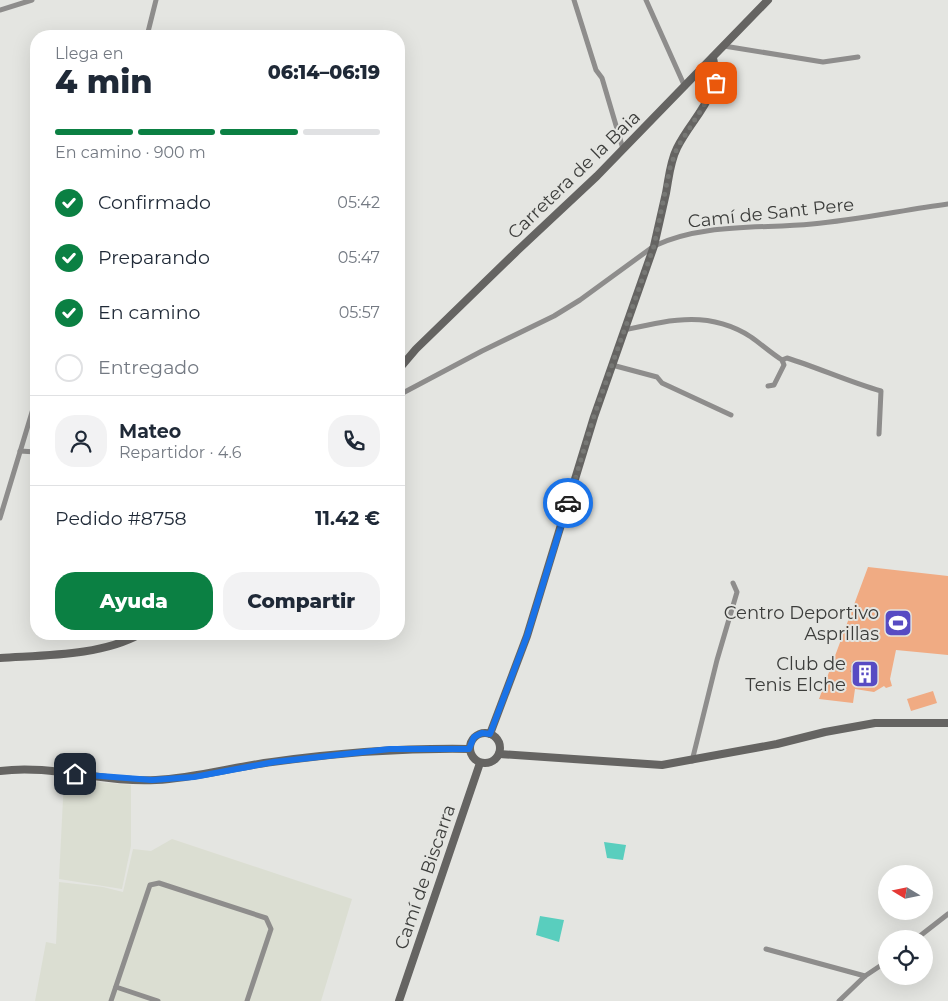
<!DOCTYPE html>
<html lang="es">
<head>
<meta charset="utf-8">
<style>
	body { margin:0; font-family:Montserrat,sans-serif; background:#f2f2f3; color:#1f2937; height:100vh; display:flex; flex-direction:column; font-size:19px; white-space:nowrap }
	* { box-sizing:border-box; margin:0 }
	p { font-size:16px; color:#747a83 }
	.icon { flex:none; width:28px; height:28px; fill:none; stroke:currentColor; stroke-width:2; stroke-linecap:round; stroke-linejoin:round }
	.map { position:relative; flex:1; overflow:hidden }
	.sheet { position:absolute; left:30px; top:30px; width:375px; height:610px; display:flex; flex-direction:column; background:#fff; border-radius:20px; box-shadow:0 5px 20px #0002 }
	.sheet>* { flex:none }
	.needle { width:32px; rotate:280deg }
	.tools { position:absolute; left:878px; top:865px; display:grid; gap:10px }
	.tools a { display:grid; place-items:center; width:55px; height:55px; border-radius:50%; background:#fff; box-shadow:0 5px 20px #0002; font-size:25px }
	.pin { position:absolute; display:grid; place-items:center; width:42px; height:42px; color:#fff; margin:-21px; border-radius:10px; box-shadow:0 2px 8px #0006 }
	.courier { position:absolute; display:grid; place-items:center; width:50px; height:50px; margin:-25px; border:4px solid #1a73e8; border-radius:50%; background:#fff; color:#222; box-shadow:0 1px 6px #0007 }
	.head em { font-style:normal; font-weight:800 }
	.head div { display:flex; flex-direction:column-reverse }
	.head { display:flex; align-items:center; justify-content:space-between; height:85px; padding:0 25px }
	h1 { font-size:32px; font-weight:800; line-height:38px }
	.bar { display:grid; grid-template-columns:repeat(4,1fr); gap:8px 5px; align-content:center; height:60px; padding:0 25px }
	.bar i { height:6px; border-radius:4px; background:#e0e1e3 }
	.bar .current { background:#0b8043 }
	.bar p { grid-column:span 4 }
	.line { display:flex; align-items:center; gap:12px; padding:0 25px; border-top:1px solid #e0e1e3 }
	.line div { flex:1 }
	.round { display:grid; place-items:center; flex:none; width:52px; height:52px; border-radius:20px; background:#f2f2f3 }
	ol { padding:0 25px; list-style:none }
	li { display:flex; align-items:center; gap:15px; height:55px }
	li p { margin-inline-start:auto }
	li .icon { padding:5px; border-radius:50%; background:#0b8043; color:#fff; stroke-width:4 }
	li:last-child { color:#747a83 }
	li i { width:28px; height:28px; border:2px solid #e0e1e3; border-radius:50% }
	.button { display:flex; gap:10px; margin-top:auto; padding:10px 25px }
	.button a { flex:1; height:58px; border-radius:20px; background:#0b8043; color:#fff; font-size:20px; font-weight:800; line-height:58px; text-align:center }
	.button a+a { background:#f2f2f3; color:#1f2937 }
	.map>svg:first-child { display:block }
</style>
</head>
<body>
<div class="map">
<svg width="948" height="1001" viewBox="0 0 948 1001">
	<rect width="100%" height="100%" fill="#e4e5e1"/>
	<g fill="#dbded2">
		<path d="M64,779L131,785V846L122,889L59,879Z"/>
		<path d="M172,839L352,899L321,1001H35L46,942L56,944L59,882L103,887L123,892L133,849L151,851Z"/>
	</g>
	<g fill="#f0ab83">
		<path d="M868,567L948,576V655L896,650L890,679L892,686L886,688L884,686L874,692L855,689L853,703L819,699Z"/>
		<path d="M933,691L937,703L911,711L907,699Z"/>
	</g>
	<g fill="#59cebe">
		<path d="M604,842L626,845L623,860L607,858Z"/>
		<path d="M540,916L564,920L559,942L536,935Z"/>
	</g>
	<path fill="#9ce4ab" stroke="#878b88" d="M853,662L859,663V666L875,667L873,682H871L869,686L852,683L854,672H851Z"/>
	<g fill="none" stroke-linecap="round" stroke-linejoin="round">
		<g stroke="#8e8d8c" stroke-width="5">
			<path d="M574,0L596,70L602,78L623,149"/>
			<path d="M646,0L685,87"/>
			<path d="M0,10L32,0"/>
			<path d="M147,36L156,0"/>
			<path d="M724,46L823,62L858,57"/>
			<path d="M624,330C670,320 709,310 751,337C761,344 771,353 782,360L784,365L774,385L768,386"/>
			<path d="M782,360L787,358C819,368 849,382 881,391L879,434"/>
			<path d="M612,365L657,377L662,383L731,415"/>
			<path d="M399,395L482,351L554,316L580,300L654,246C703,223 760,229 812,224C858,220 903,210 948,204"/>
			<path d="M20,451L36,452"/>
			<path d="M0,518L36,399"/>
			<path d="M692,761L717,660L737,592L733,583"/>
			<path d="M916,939L948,914"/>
			<path d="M766,949L865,976"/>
			<path d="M116,987L158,1001"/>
			<path d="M111,1001L150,885L159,883L266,918L271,929L247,1001"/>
			<path d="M839,1001L865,976L886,962"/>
		</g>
		<g stroke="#656462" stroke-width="8">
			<path d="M399,369L416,349L517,251L597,176L768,0"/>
			<path d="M0,658C44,655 101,656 140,634"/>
			<circle cx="485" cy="748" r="15"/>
			<path d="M490,734L527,636L594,417L654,246C658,228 662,211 666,193C669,177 670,162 677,148C692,117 723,95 713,58"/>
			<path d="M499,754L662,765L777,744L825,732L875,723H948"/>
			<path d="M0,771C51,764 104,783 156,780C195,778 233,767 272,762C337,753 403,748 469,749"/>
			<path d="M399,1001L480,763"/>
		</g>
	</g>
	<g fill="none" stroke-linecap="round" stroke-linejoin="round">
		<path stroke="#777875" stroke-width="5" stroke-dasharray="0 9" d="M568,503L594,416L654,246L670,168L677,148L708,99L716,83"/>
		<path stroke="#1a73e8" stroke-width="6" d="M75,774L152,780L194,777L274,762L390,749H469L474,737L482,733L490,734L527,636L568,503"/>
	</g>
	<defs>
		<symbol id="stadium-square" viewBox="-11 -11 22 22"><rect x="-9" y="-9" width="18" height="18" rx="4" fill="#574bc3" stroke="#e4e5e1"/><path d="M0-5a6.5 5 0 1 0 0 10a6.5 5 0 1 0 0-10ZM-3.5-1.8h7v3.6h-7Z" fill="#fff"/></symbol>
		<symbol id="building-square" viewBox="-11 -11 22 22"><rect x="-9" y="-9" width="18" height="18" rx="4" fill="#574bc3" stroke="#e4e5e1"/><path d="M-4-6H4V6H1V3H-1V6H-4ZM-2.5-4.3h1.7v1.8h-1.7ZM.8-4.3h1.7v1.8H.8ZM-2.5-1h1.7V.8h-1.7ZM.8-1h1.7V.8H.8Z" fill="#fff"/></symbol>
	</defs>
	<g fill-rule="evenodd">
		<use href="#stadium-square" x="882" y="607" width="32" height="32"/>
		<use href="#building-square" x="849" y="658" width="32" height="32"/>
	</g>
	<g text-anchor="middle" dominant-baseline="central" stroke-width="4" stroke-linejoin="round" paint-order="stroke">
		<g font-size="18" fill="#3c3d3b" stroke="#e4e5e1">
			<text transform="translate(574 175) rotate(-44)">Carretera de la Baia</text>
			<text transform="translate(771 213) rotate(-6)">Camí de Sant Pere</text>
			<text transform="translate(425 877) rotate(-71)">Camí de Biscarra</text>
		</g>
		<g font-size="18" fill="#3c3d3b" stroke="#e4e5e1" text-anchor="end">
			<text x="879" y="613">Centro Deportivo<tspan x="879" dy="21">Asprillas</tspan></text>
			<text x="846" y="664">Club de<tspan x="846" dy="21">Tenis Elche</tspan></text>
		</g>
	</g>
</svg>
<div class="tools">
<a><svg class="needle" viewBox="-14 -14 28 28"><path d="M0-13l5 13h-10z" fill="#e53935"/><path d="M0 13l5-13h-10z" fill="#747a83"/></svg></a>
<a><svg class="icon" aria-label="locate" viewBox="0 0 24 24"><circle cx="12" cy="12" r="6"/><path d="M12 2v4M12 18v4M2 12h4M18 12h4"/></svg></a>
</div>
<div class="pin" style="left:716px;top:83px;background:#ea580c"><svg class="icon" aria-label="bag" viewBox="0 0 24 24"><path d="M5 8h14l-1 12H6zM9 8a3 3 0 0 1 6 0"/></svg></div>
<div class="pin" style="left:75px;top:774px;background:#1f2937"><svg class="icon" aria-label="home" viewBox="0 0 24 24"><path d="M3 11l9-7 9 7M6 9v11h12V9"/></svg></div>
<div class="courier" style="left:568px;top:503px"><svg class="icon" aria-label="car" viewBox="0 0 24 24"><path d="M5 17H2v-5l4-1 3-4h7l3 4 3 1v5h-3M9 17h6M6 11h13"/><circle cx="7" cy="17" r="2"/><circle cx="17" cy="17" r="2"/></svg></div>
<section class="sheet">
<div class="head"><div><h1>4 min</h1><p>Llega en</p></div><em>06:14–06:19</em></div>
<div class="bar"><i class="current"></i><i class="current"></i><i class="current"></i><i></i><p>En camino · 900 m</p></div>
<ol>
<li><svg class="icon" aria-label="check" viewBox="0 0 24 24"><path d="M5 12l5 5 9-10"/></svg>Confirmado<p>05:42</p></li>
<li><svg class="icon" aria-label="check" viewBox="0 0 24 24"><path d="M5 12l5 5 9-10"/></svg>Preparando<p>05:47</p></li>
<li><svg class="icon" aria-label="check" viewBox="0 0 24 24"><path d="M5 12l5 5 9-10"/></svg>En camino<p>05:57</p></li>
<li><i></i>Entregado</li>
</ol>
<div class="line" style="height:90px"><a class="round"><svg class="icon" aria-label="person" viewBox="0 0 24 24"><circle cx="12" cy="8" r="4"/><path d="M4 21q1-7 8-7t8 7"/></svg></a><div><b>Mateo</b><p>Repartidor · 4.6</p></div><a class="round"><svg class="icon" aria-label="phone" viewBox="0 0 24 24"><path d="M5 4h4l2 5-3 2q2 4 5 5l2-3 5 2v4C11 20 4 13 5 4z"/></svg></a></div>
<div class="line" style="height:65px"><div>Pedido #8758</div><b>11.42 €</b></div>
<div class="button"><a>Ayuda</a><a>Compartir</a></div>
</section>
</div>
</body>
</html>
